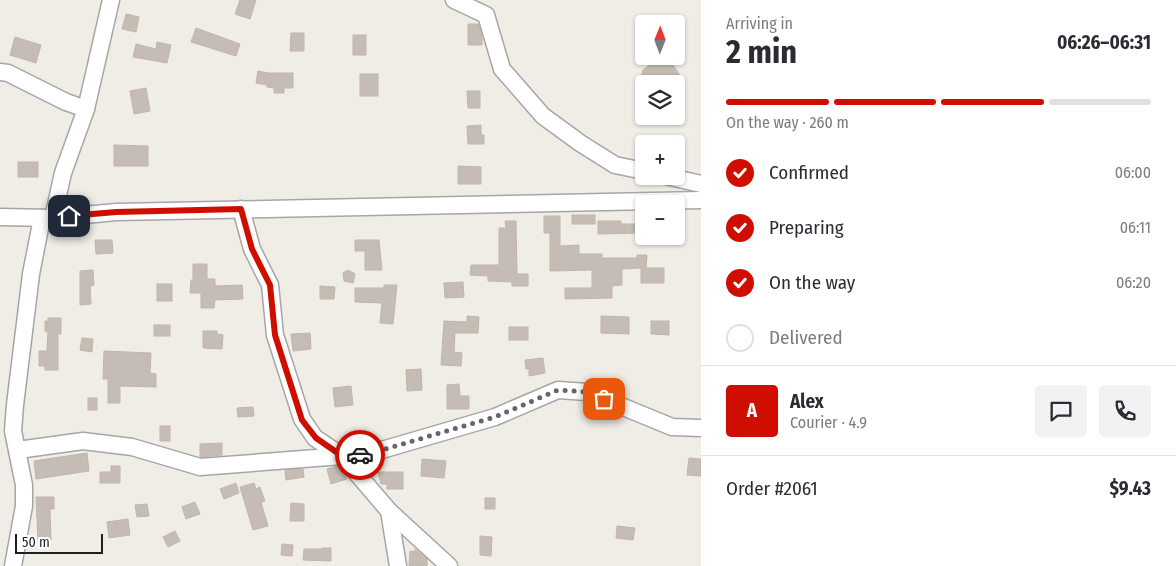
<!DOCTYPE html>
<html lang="en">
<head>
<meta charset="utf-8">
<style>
	body { margin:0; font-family:"Fira Sans Condensed",sans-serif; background:#f2f2f3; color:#2b2b33; height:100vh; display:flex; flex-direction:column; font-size:19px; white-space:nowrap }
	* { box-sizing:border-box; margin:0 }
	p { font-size:16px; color:#7c7c81 }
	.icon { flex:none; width:28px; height:28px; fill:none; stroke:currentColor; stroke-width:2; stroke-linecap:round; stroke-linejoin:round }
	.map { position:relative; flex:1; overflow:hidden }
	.sheet { display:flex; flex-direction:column; background:#fff; width:475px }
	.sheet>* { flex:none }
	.needle { width:32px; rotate:1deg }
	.controls { position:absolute; left:635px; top:15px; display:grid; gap:10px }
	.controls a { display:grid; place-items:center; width:50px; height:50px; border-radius:5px; background:#fff; box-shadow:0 1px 4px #0004; font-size:25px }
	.scale { position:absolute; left:15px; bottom:12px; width:88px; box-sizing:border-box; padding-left:5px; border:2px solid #1f1f1f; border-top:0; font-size:14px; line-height:18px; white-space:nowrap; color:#1f1f1f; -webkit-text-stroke:4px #fff; paint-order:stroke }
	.pin { position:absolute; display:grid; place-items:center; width:42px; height:42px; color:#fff; margin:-21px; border-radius:10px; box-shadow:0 2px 8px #0006 }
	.courier { position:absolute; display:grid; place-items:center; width:50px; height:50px; margin:-25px; border:4px solid #cf0e00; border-radius:50%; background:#fff; color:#222; box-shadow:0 1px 6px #0007 }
	.head em { font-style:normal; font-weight:700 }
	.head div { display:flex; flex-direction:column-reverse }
	.head { display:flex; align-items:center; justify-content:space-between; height:85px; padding:0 25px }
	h1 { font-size:32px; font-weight:700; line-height:38px }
	.bar { display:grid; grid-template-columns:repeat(4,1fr); gap:8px 5px; align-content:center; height:60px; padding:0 25px }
	.bar i { height:6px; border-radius:4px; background:#e1e1e2 }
	.bar .selected { background:#cf0e00 }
	.bar p { grid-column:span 4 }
	.line { display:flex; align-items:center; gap:12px; padding:0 25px; border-top:1px solid #e1e1e2 }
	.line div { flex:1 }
	.round { display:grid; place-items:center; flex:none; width:52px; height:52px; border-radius:5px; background:#f2f2f3 }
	ol { padding:0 25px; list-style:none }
	li { display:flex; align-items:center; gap:15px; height:55px }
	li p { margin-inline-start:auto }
	li .icon { padding:5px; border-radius:50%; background:#cf0e00; color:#fff; stroke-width:4 }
	li:last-child { color:#7c7c81 }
	li i { width:28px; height:28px; border:2px solid #e1e1e2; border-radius:50% }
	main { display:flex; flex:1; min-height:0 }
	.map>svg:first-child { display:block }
</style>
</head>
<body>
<main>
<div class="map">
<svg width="701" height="566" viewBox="0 0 701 566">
	<rect width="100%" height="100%" fill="#f0ede6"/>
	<g fill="#c5bdb5" stroke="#c2b5a7">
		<path d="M240,0H256L250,19L235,14Z"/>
		<path d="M126,14L139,17L136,32L122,29Z"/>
		<path d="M468,24H478L482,35V45H468Z"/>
		<path d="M196,28L240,44L236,56L191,42Z"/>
		<path d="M291,33H304V51H290Z"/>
		<rect x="353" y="35" width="13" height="20"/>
		<path d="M15,37L41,45L36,63L10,55Z"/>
		<path d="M157,42L171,45L167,63L133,57L136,44L156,49Z"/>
		<path d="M660,61L673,65L681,77V84H639L643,70L653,62Z"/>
		<path d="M258,71L269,73H293V88H284V93H274V88L267,87V85L256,83Z"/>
		<rect x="360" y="74" width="18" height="22"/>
		<path d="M146,88L150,111L134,114L130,91Z"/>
		<path d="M467,91H480V108H468Z"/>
		<path d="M481,125V135H484V144H468L467,126Z"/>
		<path d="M114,145L148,146V166H114Z"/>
		<rect x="18" y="162" width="20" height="15"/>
		<path d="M458,166L481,167V184H458Z"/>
		<rect x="572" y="215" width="23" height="9"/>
		<path d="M544,216H560V246L579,245V254H602V258H637V255H647L646,268H664V283H641V268L622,269V285L612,286V298L565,299V288H592V270L550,271V233H544Z"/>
		<path d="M505,221H516L517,274H528V286H512V282L488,281V276L470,275L471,265H499V228H506Z"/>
		<path d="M598,221H621V224H644V233L598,234Z"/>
		<path d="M95,240H112L113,253L96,254Z"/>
		<path d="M355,240H379L382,270H365V251H355Z"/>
		<path d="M193,264H207V279H215V286L242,285L243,299L215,300L214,308H201V293H190L191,280H193Z"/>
		<path d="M93,270L94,285L90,286L91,304L80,305V271Z"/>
		<path d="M348,270L355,274L353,283L344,281L343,273Z"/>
		<path d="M463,282L464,297L445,298L444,283Z"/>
		<rect x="157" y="284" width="15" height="17"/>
		<path d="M384,285H397L393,324L380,323L382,303L355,302V288H384Z"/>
		<path d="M320,286L335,287L334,299H320Z"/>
		<path d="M467,316L479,317L478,333H455L454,352L462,353L461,366L441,365L444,321L467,322Z"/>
		<path d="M601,316L629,317V334L601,333Z"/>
		<path d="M48,318H61V334H58V370H45V366H39V351H47L48,332L45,331V321H48Z"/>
		<path d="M651,321H669V335L651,334Z"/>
		<rect x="154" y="325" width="16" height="11"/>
		<rect x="509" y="327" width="19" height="13"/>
		<path d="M203,331H217V334L223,335L222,349L203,348Z"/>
		<path d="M310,333L311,349L293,351L291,334Z"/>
		<path d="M82,338L93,339L92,352L80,350Z"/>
		<path d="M104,351L151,353L150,373L156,374V387L120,386V403H108V379H103Z"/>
		<path d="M543,358L545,373L529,376V369H526L525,360Z"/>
		<path d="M421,369L422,390L407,391L406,370Z"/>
		<path d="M459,384L460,396H469V409H447V385Z"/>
		<path d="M351,386L353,405L335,407L333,388Z"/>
		<rect x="88" y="398" width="9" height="12"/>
		<path d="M253,407L254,416L238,417L237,408Z"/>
		<rect x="160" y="426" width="10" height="15"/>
		<path d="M222,443V455L200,457V444Z"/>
		<path d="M87,453L89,471L36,479L34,461Z"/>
		<path d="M689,458L701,459V476L687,475Z"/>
		<path d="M422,459L446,461L444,478L421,476Z"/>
		<path d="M111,466H120V483H100V472H111Z"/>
		<path d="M338,466L347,479L331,484L327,469Z"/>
		<path d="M303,469L304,477L286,480L285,470Z"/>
		<path d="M378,472H403V489H387V484H381Z"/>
		<path d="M236,483L239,493L224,499L220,489Z"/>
		<path d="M254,483L256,489L260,487L265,501L261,502L268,526L253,530L240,487Z"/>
		<path d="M36,497H54V509H50L51,540H38Z"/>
		<rect x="485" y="498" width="10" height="11"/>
		<path d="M195,502L200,514L186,519L182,507Z"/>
		<path d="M291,503L304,504V521H290Z"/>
		<path d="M147,504L149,516L137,517L135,505Z"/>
		<path d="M128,519L130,535L109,538L107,522Z"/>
		<path d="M617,526L635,528L633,540L616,538Z"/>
		<path d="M175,531L180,541L168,547L163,537Z"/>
		<path d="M480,536L492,537L491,556L480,555Z"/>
		<path d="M282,544L293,545L292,556L281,555Z"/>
		<path d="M322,548H331V561L303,560L304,549H322Z"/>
		<path d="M415,549L427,559V566H409L410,551L415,552Z"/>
	</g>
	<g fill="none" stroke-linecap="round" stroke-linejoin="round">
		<defs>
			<g id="minor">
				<path d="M454,0L486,15L502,69L543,116L580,143L615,165L644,171"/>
				<path d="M0,72L8,73L66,102L86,109"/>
				<path d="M666,176L701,184"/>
				<path d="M241,209L252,249L270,285L275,335L302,419L315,438L342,456L389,511L449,566"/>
				<path d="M0,217L53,218L116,212L701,200"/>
				<path d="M53,218L63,173L86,109L111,0"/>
				<path d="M18,450L83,441L132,447L200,467L368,454L495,417L558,390L587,392L672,427L701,428"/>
				<path d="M389,511L398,566"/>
				<path d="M13,566L24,506V485L13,431L15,405L31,274L42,218"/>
			</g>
		</defs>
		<use href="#minor" stroke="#a6a6a6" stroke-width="19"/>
		<use href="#minor" stroke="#fff" stroke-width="16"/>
	</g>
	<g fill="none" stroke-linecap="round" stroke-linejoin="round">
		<path stroke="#686765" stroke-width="5" stroke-dasharray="0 9" d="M360,455L368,454L495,417L558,390L587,392L604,399"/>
		<path stroke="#cf0e00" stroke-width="6" d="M69,216L116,212L241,209L252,249L270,285L275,335L302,420L316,438L342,456L360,455"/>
	</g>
</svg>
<div class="controls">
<a><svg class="needle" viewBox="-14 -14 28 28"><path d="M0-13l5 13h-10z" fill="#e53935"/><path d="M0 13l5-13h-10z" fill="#7c7c81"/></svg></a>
<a><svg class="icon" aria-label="layers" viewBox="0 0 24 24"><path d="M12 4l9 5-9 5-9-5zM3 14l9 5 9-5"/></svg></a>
<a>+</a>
<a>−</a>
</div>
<div class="scale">50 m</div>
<div class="pin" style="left:604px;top:399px;background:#ea580c"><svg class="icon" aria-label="bag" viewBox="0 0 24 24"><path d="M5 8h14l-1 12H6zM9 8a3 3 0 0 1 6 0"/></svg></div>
<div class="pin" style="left:69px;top:216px;background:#1f2937"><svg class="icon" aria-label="home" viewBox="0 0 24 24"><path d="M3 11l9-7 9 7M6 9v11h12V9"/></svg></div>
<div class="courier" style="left:360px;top:455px"><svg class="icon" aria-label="car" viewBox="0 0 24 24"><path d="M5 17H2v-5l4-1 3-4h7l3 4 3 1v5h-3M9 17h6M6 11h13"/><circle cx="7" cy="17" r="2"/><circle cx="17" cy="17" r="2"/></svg></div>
</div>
<section class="sheet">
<div class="head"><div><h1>2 min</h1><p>Arriving in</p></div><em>06:26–06:31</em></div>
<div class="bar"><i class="selected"></i><i class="selected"></i><i class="selected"></i><i></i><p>On the way · 260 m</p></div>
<ol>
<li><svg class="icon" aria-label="check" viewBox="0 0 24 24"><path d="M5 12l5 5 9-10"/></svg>Confirmed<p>06:00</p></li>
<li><svg class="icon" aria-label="check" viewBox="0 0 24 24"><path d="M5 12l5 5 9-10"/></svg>Preparing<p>06:11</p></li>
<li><svg class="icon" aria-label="check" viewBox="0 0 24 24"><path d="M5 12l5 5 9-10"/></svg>On the way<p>06:20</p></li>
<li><i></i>Delivered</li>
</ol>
<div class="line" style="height:90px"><b class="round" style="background:#cf0e00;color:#fff">A</b><div><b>Alex</b><p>Courier · 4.9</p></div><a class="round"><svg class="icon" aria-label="chat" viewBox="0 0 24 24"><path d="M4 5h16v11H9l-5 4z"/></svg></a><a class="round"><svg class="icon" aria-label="phone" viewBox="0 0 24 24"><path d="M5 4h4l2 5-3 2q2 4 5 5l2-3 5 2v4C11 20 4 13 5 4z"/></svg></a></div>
<div class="line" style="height:65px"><div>Order #2061</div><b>$9.43</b></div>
</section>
</main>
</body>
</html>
